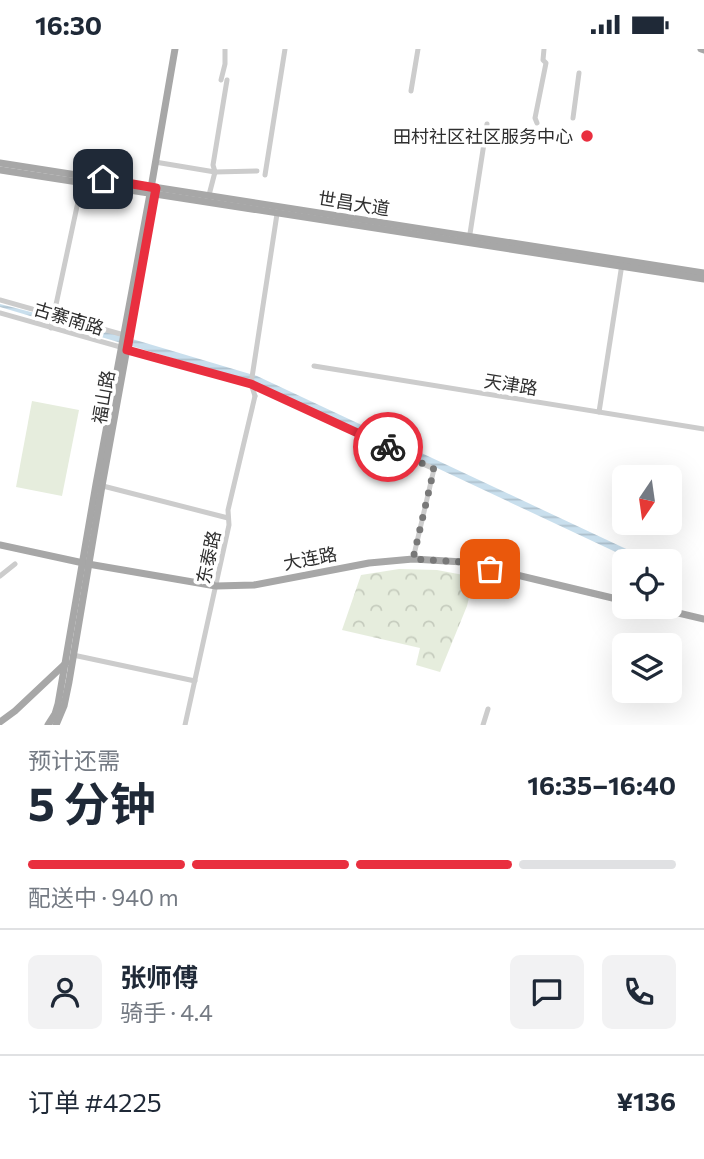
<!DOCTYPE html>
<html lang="zh">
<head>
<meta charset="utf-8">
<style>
	body { margin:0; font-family:Commissioner,"Noto Sans SC",sans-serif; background:#f2f2f3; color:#1f2937; height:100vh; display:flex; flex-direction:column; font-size:26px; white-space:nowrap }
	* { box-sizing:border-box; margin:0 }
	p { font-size:23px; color:#747a83 }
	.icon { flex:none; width:38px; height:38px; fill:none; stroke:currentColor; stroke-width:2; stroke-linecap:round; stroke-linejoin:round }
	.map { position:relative; height:676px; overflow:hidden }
	.panel { display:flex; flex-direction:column; background:#fff; flex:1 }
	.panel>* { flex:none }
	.needle { width:46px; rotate:193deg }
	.controls { position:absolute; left:612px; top:416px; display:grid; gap:14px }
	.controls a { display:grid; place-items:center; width:70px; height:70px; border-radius:10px; background:#fff; box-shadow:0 7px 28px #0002; font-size:35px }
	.pin { position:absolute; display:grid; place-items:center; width:60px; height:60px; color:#fff; margin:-30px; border-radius:14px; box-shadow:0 4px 10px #0006 }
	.courier { position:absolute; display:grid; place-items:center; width:70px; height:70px; margin:-35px; border:5px solid #e92f3f; border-radius:50%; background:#fff; color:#222; box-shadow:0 2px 9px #0007 }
	.overview em { font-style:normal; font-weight:700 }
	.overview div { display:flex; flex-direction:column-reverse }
	.overview { display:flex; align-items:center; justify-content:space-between; height:119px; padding:0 28px }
	h1 { font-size:46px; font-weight:700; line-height:52px }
	.bar { display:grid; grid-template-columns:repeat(4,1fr); gap:10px 7px; align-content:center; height:84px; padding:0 28px }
	.bar i { height:9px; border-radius:5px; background:#e0e1e3 }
	.bar .active { background:#e92f3f }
	.bar p { grid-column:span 4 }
	.line { display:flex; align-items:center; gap:18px; padding:0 28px; border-top:2px solid #e0e1e3 }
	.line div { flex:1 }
	.round { display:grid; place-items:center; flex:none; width:74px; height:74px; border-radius:10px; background:#f2f2f3 }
	.status { display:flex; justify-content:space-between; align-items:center; height:49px; padding:0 35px; background:#fff; direction:ltr }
	.status svg { height:19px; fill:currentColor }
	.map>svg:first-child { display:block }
</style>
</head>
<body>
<div class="status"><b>16:30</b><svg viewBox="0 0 49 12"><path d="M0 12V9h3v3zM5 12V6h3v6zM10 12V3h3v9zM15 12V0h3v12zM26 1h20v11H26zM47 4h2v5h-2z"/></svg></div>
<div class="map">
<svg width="704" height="676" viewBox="0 0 704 676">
	<defs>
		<pattern id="park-crowns" width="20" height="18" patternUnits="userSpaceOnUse" patternTransform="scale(1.75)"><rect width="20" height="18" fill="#e6eddd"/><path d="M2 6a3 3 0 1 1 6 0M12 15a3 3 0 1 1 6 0" fill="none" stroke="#c6ccbe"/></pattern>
		<pattern id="water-rules" width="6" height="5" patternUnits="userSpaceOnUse" patternTransform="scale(1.75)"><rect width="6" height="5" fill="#c9dfed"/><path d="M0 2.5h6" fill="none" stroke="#adc0cc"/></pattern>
	</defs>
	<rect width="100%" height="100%" fill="#fff"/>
	<path fill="url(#park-crowns)" d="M399,520L437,521L474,528L467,557L440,623L416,616L420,599L342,581L361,526Z"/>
	<path fill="#e6eddd" d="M32,352L79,361L62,447L16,438Z"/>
	<path fill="url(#water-rules)" d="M0,255L112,284L257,327L654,513H637L256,334L0,258Z"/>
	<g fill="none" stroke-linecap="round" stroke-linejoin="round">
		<g stroke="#ccc" stroke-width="5">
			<path d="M221,31L225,15V0"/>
			<path d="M411,42L418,0"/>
			<path d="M573,69L579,24"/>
			<path d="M537,74L535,69L546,14L543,11L544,0"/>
			<path d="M155,113L215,123L257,122"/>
			<path d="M265,126L285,0"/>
			<path d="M209,146L215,123L213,116L227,31"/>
			<path d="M469,191L487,75"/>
			<path d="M0,251L124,286"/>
			<path d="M0,264L251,335L434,420L413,510"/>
			<path d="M51,279L82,134"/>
			<path d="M314,317L704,380"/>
			<path d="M255,347L251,335L277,165"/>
			<path d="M599,363L622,215"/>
			<path d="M99,436L228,469"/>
			<path d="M0,527L15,515"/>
			<path d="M73,606L195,632"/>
			<path d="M185,676L229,476L228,461L255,347"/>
			<path d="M483,676L488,660"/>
		</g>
		<g stroke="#a7a7a7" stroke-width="7">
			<path d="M701,0L704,1"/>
			<path d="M0,114L704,224"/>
			<path d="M0,121L704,230"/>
			<path d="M0,496L88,515L216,537L254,536L369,514L413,510L463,513L625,552"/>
			<path d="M653,558L704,570"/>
			<path d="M0,673L15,662L66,614"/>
			<path d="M48,676L55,665L58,655L96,435L150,145L175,0"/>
			<path d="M56,676L64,657L69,633L102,437L147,189"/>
		</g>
	</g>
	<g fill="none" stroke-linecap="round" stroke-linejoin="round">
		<path stroke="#787878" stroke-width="7" stroke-dasharray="0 12.6" d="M388,398L434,420L413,510L463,513L490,520"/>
		<path stroke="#e92f3f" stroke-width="9" d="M103,130L156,139L127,301L251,335L388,398"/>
	</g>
	<circle fill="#e92f3f" stroke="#fff" stroke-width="2.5" cx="587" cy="87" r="7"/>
	<g text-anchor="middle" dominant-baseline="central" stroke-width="7" stroke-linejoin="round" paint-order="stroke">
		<g font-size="18" fill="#2f2f2f" stroke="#fff" text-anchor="end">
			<text x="573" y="87">田村社区社区服务中心</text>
		</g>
		<g font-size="18" fill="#2f2f2f" stroke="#fff">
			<text transform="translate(354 154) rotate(9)">世昌大道</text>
			<text transform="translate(69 269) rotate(17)">古寨南路</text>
			<text transform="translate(511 335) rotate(9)">天津路</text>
			<text transform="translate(103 348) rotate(-80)">福山路</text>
			<text transform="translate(208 508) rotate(-78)">东泰路</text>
			<text transform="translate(310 509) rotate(-11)">大连路</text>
		</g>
	</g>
</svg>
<div class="controls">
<a><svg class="needle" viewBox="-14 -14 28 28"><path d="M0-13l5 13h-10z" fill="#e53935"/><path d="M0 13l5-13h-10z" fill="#747a83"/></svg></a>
<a><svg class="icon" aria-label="locate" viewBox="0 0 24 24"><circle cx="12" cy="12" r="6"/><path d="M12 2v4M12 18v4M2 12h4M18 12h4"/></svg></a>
<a><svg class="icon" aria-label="layers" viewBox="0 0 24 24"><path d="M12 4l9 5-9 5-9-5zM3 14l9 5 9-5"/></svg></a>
</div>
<div class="pin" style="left:490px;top:520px;background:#ea580c"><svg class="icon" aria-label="bag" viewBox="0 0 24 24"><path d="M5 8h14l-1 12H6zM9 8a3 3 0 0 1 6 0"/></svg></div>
<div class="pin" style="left:103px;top:130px;background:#1f2937"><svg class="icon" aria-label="home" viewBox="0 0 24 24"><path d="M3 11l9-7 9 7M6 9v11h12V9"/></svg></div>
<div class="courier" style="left:388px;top:398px"><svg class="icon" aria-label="bike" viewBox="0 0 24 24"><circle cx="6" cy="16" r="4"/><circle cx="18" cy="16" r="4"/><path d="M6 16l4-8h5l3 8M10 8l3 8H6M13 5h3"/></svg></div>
</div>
<section class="panel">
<div class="overview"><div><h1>5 分钟</h1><p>预计还需</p></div><em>16:35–16:40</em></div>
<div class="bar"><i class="active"></i><i class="active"></i><i class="active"></i><i></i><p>配送中 · 940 m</p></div>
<div class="line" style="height:126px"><a class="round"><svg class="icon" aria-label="person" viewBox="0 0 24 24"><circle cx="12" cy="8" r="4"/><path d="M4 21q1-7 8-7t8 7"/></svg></a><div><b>张师傅</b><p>骑手 · 4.4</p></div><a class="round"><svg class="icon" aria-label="chat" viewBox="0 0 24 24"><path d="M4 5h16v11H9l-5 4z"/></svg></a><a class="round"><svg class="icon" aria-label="phone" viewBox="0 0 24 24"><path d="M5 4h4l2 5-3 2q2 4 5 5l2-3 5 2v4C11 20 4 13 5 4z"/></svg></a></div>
<div class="line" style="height:91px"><div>订单 #4225</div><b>¥136</b></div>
</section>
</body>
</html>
